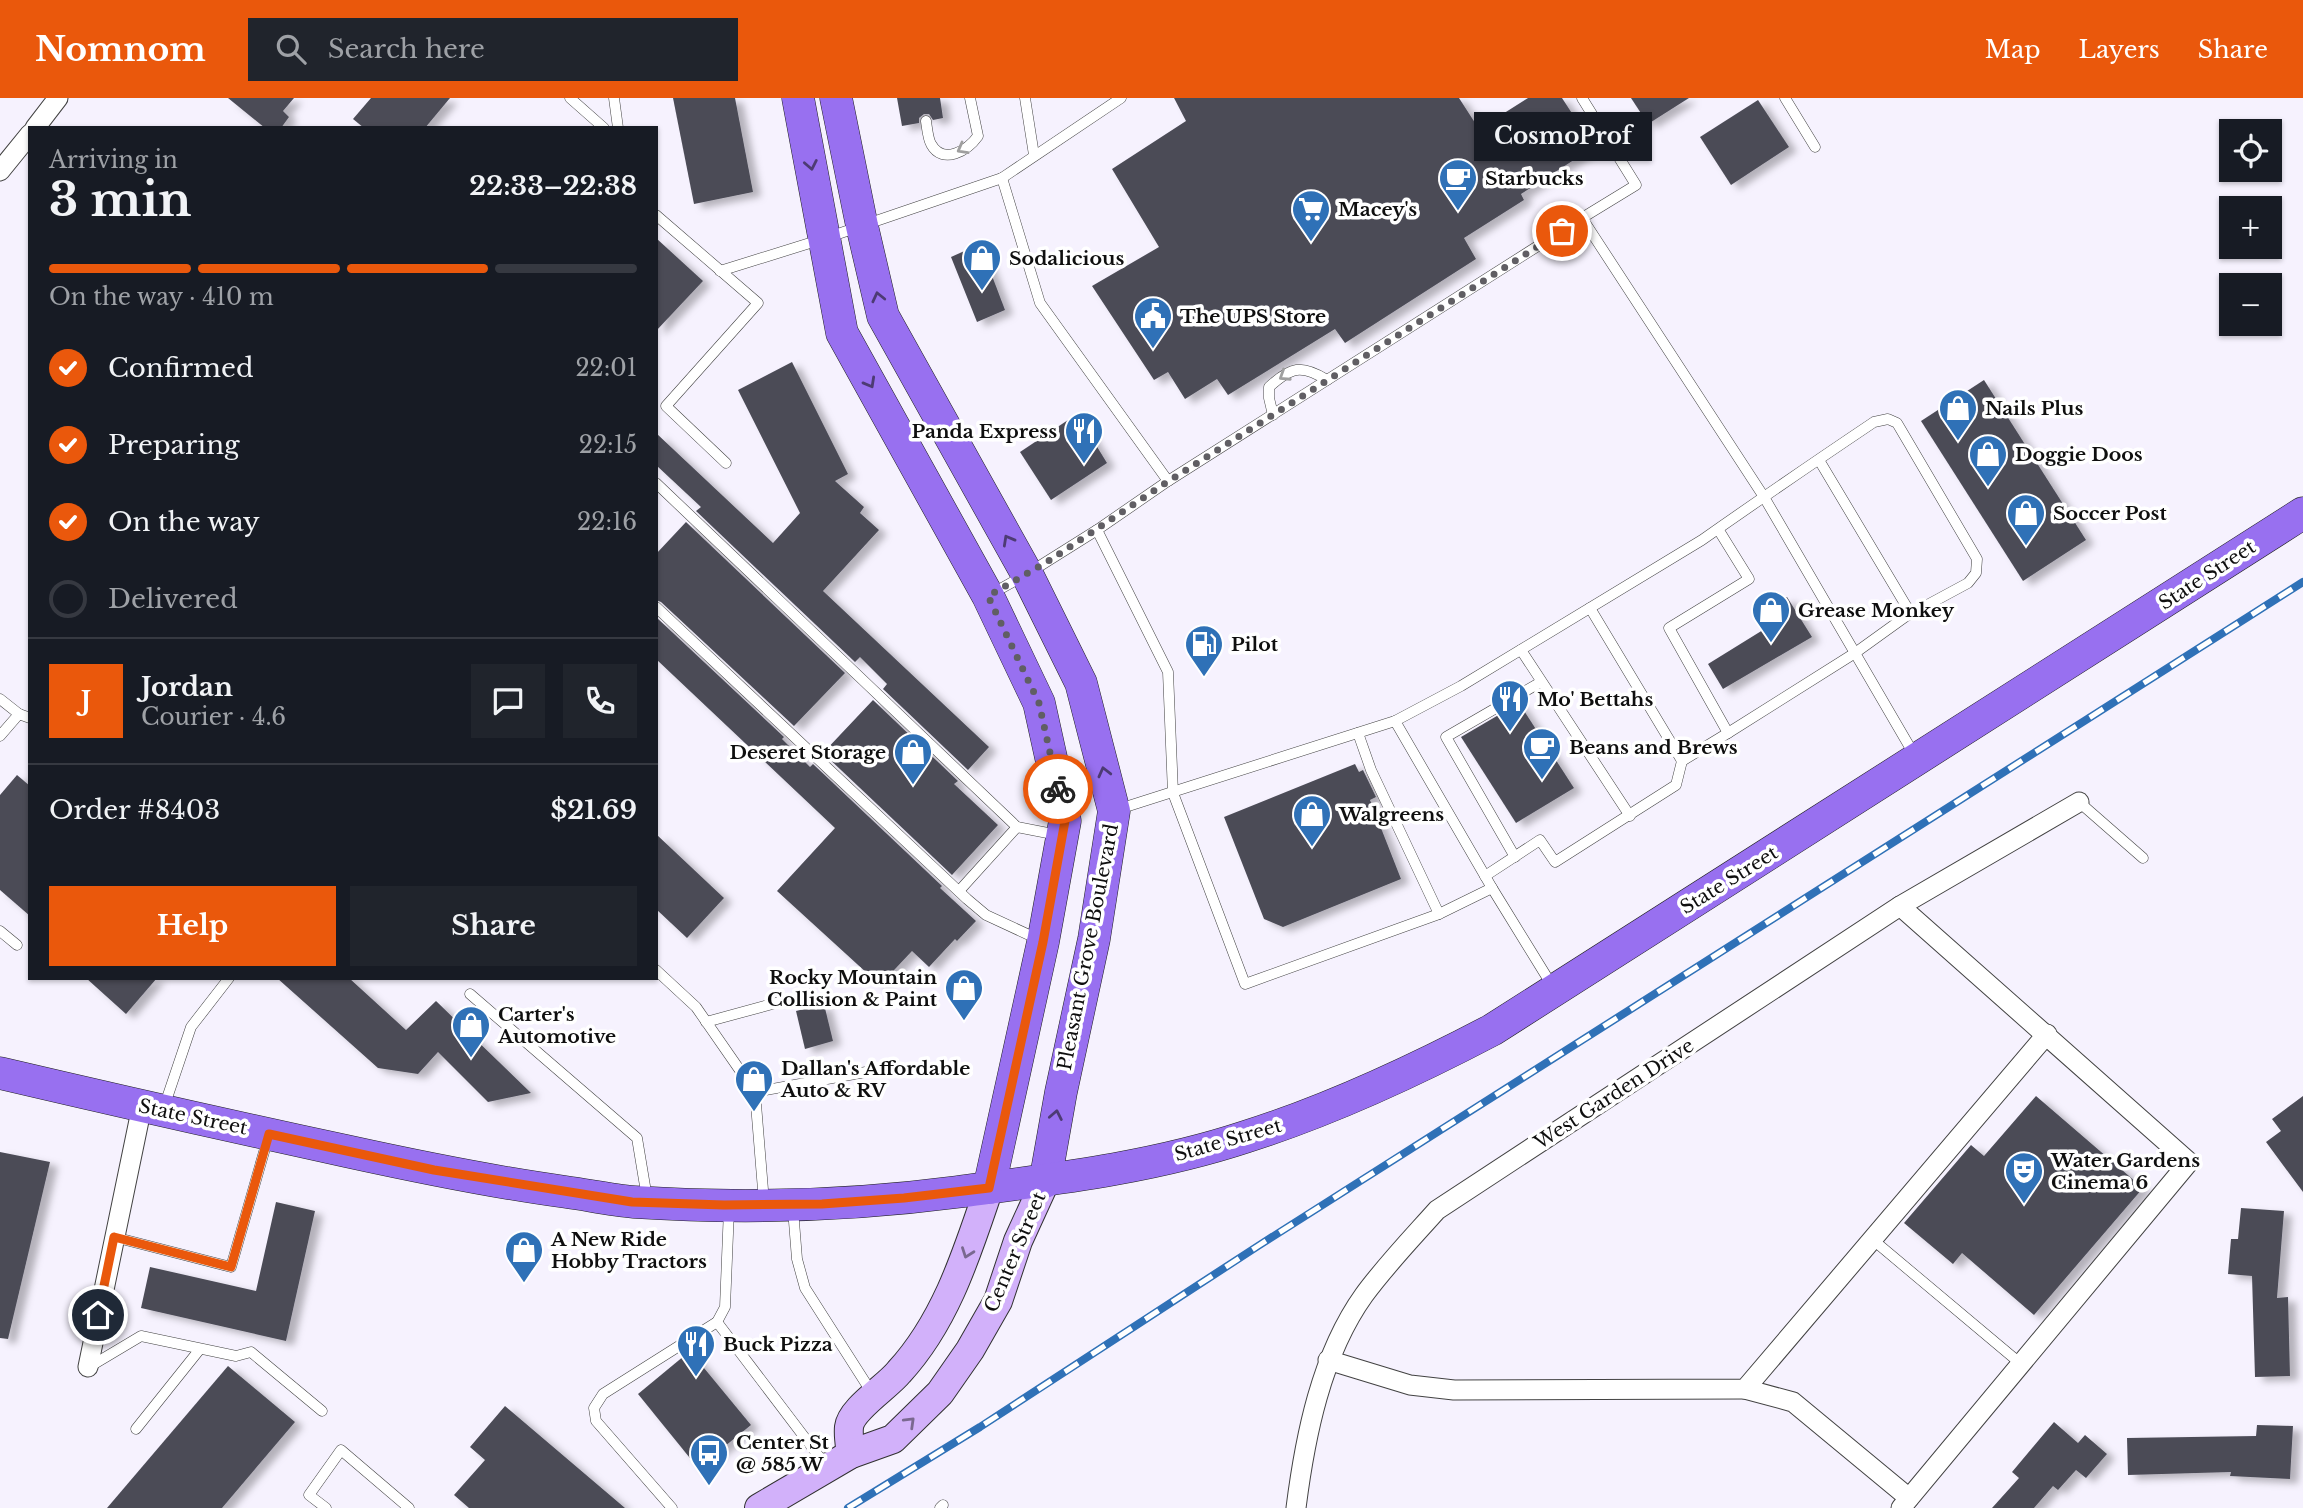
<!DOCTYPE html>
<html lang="en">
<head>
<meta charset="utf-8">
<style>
	body { margin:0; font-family:"Libre Baskerville",serif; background:#20242c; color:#f1f3f6; height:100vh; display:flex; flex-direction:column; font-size:26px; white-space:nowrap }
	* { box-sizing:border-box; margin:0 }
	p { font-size:23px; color:#9ea1a6 }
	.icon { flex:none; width:38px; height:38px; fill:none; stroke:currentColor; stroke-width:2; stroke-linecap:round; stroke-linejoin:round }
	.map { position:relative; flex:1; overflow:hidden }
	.panel { position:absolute; left:28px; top:28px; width:630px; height:854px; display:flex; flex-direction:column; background:#171b24; border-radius:0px; box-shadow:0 2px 5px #0004 }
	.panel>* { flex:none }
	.fabs { position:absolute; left:2219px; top:21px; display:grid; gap:14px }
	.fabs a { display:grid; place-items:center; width:63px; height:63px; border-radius:0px; background:#171b24; box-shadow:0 2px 5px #0004; font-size:35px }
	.pin { position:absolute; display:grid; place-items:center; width:60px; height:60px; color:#fff; margin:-30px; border:4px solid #fff; border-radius:50%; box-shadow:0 2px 7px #0007 }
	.courier { position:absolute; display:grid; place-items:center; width:70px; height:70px; margin:-35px; border:5px solid #ea580c; border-radius:50%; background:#fff; color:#222; box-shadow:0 2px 9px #0007 }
	.bubble { position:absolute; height:49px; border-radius:0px; background:#171b24; box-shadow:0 2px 5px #0004; font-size:23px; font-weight:700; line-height:49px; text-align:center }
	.headline em { font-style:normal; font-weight:700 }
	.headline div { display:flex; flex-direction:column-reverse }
	.headline { display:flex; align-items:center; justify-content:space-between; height:119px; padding:0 21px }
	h1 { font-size:46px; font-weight:700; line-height:52px }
	.bar { display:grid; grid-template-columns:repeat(4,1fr); gap:10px 7px; align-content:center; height:84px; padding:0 21px }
	.bar i { height:9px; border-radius:5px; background:#363941 }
	.bar .on { background:#ea580c }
	.bar p { grid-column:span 4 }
	.line { display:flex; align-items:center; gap:18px; padding:0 21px; border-top:2px solid #363941 }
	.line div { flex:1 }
	.round { display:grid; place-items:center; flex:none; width:74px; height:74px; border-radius:0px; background:#20242c }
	ol { padding:0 21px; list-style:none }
	li { display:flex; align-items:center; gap:21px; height:77px }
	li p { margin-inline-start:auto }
	li .icon { padding:7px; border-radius:50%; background:#ea580c; color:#fff; stroke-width:4 }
	li:last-child { color:#9ea1a6 }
	li i { width:38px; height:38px; border:4px solid #363941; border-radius:50% }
	.cta { display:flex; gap:14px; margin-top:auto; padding:14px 21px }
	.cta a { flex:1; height:80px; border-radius:0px; background:#ea580c; color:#fff; font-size:28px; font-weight:700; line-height:80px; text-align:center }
	.cta a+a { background:#20242c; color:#f1f3f6 }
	header { display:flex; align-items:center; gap:42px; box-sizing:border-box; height:98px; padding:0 35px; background:#ea580c; color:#fff }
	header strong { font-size:33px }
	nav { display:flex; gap:38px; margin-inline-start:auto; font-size:24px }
	.search { width:490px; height:63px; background:#20242c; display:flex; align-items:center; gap:18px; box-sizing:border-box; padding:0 24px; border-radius:0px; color:#9ea1a6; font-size:26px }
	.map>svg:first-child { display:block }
</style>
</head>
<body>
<header>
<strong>Nomnom</strong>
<div class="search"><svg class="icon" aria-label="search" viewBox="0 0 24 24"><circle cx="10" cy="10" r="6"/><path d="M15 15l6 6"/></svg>Search here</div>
<nav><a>Map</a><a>Layers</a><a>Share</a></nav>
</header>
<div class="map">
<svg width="2303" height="1410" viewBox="0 0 2303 1410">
	<defs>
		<filter id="shadow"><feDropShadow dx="8" dy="4.5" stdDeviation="3.5" flood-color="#0004"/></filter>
	</defs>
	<rect width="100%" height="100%" fill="#f6f2fe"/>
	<g fill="#4c4c57" filter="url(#shadow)">
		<path d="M228,0H294L283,13L289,19L281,30H265Z"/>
		<path d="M371,0H450L425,30H364L353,21Z"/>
		<path d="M673,0H735L753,94L694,106Z"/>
		<path d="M897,0H940L943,20L933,22L929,16H924L919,20V25L902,28Z"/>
		<path d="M1174,0H1459L1479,31L1528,0H1562L1594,49L1521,96L1524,102L1464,140L1476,161L1345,245L1335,231L1228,297L1217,281L1185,301L1168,274L1154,282L1092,188L1159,149L1112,71L1186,23Z"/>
		<path d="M1631,0H1689L1648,26Z"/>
		<path d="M1758,2L1789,49L1731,87L1700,39Z"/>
		<path d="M656,140L703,183L656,233Z"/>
		<path d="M980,146L1005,212L977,224L951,159Z"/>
		<path d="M792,264L848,376L835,383L864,409L860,415L879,432L823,493L989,649L968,672L883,591L887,586L860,559L855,564L696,413L701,409L656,367V335L773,445L800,415L738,292Z"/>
		<path d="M1984,282L2086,442L2023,483L1921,323Z"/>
		<path d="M1077,316L1107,365L1051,402L1020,354Z"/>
		<path d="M686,424L845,575L794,628L661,504L656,502V456Z"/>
		<path d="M1787,499L1812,539L1723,591L1708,566L1771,527L1763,514Z"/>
		<path d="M656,519L784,639L782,641L810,669L813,666L942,788L940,790L976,823L957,843L955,841L929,869L912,853L880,887L777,793L835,730L656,561Z"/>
		<path d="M873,602L958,683L954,686L998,727L952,777L823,655Z"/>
		<path d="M1519,605L1574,690L1516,725L1461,639Z"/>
		<path d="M1355,666L1359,674L1363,672L1376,699L1370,702L1401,781L1283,829L1264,821L1224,719Z"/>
		<path d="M17,677L30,688V818L0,792V697Z"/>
		<path d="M656,736L724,800L687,840L656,811Z"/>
		<path d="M86,880H157L126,916Z"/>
		<path d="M277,880H349L406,932L436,903L531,995L488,1004L438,954L418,976L378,970Z"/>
		<path d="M824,906L833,943L805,951L796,913Z"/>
		<path d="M2036,998L2143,1090L2034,1217L1962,1155L1953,1166L1904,1125L1971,1047L1984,1058Z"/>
		<path d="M2303,998V1094L2266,1044L2281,1033L2272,1021Z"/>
		<path d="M0,1054L50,1064L8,1241L0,1240Z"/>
		<path d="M276,1104L315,1113L286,1243L141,1210L150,1169L256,1193Z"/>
		<path d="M2241,1110L2284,1113L2277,1200L2288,1199L2290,1278L2255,1279L2252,1178L2228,1176L2231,1141H2238Z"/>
		<path d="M690,1253L751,1327L698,1370L638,1296Z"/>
		<path d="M228,1268L295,1324L222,1410H107Z"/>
		<path d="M505,1308L625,1410H469L454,1397L485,1362L470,1349Z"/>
		<path d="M2054,1324L2078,1345L2085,1337L2107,1356L2086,1380L2076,1372L2058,1392L2053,1388L2034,1410H1992L2019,1380L2012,1374Z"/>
		<path d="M2257,1327L2293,1328L2290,1381L2230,1378L2231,1374L2128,1377L2127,1340L2256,1338Z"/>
	</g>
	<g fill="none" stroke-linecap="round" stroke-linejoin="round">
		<defs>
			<g id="service">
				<path d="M570,0L604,30"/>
				<path d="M614,0L618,30"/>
				<path d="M1025,0L1034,57"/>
				<path d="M1582,0L1636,87L1582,120"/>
				<path d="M1785,0L1815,49"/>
				<path d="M926,23C927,30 928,41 931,46C943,68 968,52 978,38L970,0"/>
				<path d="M1002,80L1121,0"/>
				<path d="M656,117L758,205L666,308L726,365"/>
				<path d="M720,173L826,140L1002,80L1040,205L1168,383"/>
				<path d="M1273,317L1269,300V289C1291,269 1301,266 1327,282"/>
				<path d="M1819,362L1911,516"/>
				<path d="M656,385L1017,729L1058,737"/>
				<path d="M993,495L1027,476L1097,432"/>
				<path d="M656,509L967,801L986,817L1040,842"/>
				<path d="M1590,510L1682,663L1728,635"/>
				<path d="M1521,552L1630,718"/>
				<path d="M0,601L19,616"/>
				<path d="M1358,635L1371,672L1439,816"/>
				<path d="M0,638L19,616L30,620"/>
				<path d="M2079,704L2143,760"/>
				<path d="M1119,711L1395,623"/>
				<path d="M1515,759L1446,639L1541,584"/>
				<path d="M1485,778L1540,742L1555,764L1676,687L1682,663"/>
				<path d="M1492,790L1439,816L1245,886L1173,695L1168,574L1097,432L1168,383L1582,120L1764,399L1915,658"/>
				<path d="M959,793L1017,729"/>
				<path d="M0,833L17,847"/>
				<path d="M656,872L696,909L755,994"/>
				<path d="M1553,889L1492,790L1395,623L1461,588L1702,442C1759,402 1816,363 1874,324L1888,321L1897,325L1977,461L1976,475L1968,485L1905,519L1855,555L1728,635L1669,530L1749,481L1718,431"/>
				<path d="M470,896L637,1040L647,1100"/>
				<path d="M706,924L809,896"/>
				<path d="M164,1009L191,929L229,880"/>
				<path d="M764,1104L755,994L866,974"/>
				<path d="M793,1111L797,1161L805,1190L872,1295"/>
				<path d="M114,1139L231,1169L268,1040"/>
				<path d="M1872,1141L2021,1266"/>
				<path d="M717,1224L827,1369"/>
				<path d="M89,1269L141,1238L236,1258L251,1254L322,1313"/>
				<path d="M136,1331L200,1251"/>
				<path d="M326,1410L309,1397L341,1352L409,1410"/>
				<path d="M672,1410L596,1323L594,1310L603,1296L717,1224L725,1209L729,1111"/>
				<path d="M940,1410L943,1407"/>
			</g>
			<g id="minor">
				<path d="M35,30L58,0"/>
				<path d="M0,73L30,36"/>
				<path d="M1900,808L2189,1064L1901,1410"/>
				<path d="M1328,1262L1410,1287L1454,1292L1745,1291L2047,936"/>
				<path d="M88,1269L142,1008"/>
				<path d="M1745,1291L1793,1304L1909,1400"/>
				<path d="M1296,1410C1305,1339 1321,1257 1364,1197C1386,1167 1412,1140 1437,1112L1900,808L2079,704"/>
			</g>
			<g id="secondary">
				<path d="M851,1356C850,1348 848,1338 849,1329C851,1311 887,1289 899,1274C946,1223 967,1155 989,1090"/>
				<path d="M759,1410L851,1356L893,1341L940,1295L970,1252L998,1203L1018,1143L1045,1084"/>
			</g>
			<g id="primary">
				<path d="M798,0L842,235L988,498L1039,605L1065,723L1043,844L989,1090"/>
				<path d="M836,0L862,128L883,218L1027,476L1081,585L1114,713L1094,841L1061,994L1045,1084"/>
				<path d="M0,975C115,1002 230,1028 346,1053C419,1069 492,1084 566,1094C588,1097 611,1102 634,1104C742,1111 850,1108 957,1094C1054,1081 1151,1070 1245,1039C1331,1012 1412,974 1492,932L2303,415"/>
			</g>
		</defs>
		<use href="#service" stroke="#424242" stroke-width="11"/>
		<use href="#minor" stroke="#424242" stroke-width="21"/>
		<use href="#secondary" stroke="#313131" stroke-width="30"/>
		<use href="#primary" stroke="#202020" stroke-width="33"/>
		<use href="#service" stroke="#fff" stroke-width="10"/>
		<use href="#minor" stroke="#fff" stroke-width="19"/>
		<use href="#secondary" stroke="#d2b1fa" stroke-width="28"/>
		<use href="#primary" stroke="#9870f0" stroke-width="32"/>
		<defs>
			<path id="rail" d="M848,1410L980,1329L1258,1148L2303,484"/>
		</defs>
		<use href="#rail" stroke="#2f71b7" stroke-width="8"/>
		<use href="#rail" stroke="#fff" stroke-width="5" stroke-dasharray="16" stroke-linecap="butt"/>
	</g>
	<defs><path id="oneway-chevron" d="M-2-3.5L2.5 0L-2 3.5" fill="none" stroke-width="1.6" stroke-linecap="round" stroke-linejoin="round" transform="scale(1.75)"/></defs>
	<g stroke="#9f9f9f">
		<use href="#oneway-chevron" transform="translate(962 51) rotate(151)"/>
		<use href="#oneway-chevron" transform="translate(1284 278) rotate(147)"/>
	</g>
	<g stroke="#4d3b74">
		<use href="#oneway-chevron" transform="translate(811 67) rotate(79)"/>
		<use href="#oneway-chevron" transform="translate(878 199) rotate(-103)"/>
		<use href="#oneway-chevron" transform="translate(870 285) rotate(61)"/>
		<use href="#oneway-chevron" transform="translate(1008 442) rotate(-119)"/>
		<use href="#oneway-chevron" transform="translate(1104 674) rotate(-104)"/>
		<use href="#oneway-chevron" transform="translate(1056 1017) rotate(-79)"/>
	</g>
	<g stroke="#7a6890">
		<use href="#oneway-chevron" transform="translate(967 1155) rotate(110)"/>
		<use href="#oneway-chevron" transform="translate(910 1324) rotate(-44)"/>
	</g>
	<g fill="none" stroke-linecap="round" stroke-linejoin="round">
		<path stroke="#605e63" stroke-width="7" stroke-dasharray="0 12.6" d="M1058,691L1039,605L988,498L1047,464L1161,388L1562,133"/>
		<path stroke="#ea580c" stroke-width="9" d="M98,1217L114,1139L231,1169L269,1036L434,1072L632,1104L724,1107L822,1106L904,1100L989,1090L1043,844L1065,723L1058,691"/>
	</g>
	<defs>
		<symbol id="cafe-pin" viewBox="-11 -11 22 30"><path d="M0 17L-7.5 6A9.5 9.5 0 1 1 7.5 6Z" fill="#2f71b7" stroke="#fff"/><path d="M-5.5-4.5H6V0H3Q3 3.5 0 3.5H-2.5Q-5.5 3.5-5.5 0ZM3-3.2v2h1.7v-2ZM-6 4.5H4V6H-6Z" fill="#fff"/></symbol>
		<symbol id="supermarket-pin" viewBox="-11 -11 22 30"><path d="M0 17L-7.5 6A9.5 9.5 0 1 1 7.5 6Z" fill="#2f71b7" stroke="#fff"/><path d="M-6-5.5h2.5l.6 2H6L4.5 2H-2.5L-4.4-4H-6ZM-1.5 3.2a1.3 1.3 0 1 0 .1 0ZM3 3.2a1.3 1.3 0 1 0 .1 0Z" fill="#fff"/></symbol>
		<symbol id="shop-pin" viewBox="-11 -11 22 30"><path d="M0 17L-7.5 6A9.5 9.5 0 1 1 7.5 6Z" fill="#2f71b7" stroke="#fff"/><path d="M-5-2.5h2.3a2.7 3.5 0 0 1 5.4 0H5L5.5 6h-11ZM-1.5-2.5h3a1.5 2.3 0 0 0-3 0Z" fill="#fff"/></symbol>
		<symbol id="civic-pin" viewBox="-11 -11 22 30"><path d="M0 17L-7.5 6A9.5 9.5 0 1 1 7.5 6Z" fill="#2f71b7" stroke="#fff"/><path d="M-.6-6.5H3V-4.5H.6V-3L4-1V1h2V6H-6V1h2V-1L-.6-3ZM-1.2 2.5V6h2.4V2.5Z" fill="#fff"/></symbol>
		<symbol id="restaurant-pin" viewBox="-11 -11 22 30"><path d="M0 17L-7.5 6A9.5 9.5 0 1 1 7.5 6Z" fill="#2f71b7" stroke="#fff"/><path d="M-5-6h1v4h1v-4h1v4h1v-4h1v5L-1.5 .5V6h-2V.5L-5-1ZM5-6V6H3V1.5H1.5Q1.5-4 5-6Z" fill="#fff"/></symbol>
		<symbol id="fuel-pin" viewBox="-11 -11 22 30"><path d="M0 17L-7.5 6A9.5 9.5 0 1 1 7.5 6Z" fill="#2f71b7" stroke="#fff"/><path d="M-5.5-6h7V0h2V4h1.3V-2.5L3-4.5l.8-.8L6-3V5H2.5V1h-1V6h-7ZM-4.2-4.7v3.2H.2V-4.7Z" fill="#fff"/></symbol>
		<symbol id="theatre-pin" viewBox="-11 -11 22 30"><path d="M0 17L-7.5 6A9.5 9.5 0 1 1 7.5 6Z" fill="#2f71b7" stroke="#fff"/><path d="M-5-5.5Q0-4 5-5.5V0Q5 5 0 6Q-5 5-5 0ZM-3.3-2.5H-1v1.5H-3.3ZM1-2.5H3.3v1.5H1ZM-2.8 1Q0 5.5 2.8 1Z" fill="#fff"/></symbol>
		<symbol id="bus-pin" viewBox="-11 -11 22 30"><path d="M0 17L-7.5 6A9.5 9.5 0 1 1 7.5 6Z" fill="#2f71b7" stroke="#fff"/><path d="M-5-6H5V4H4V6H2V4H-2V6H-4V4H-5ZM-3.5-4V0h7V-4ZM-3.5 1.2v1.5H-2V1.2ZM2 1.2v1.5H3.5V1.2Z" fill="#fff"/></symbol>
	</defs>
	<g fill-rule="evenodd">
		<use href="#cafe-pin" x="1436" y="58" width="44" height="60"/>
		<use href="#supermarket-pin" x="1289" y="89" width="44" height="60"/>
		<use href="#shop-pin" x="960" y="138" width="44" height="60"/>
		<use href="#civic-pin" x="1131" y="196" width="44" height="60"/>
		<use href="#shop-pin" x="1936" y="288" width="44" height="60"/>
		<use href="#restaurant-pin" x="1062" y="311" width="44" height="60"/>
		<use href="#shop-pin" x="1966" y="334" width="44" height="60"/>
		<use href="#shop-pin" x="2004" y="393" width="44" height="60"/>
		<use href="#shop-pin" x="1749" y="490" width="44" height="60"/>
		<use href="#fuel-pin" x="1182" y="524" width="44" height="60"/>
		<use href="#restaurant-pin" x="1488" y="579" width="44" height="60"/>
		<use href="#cafe-pin" x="1520" y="627" width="44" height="60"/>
		<use href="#shop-pin" x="891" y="632" width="44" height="60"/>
		<use href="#shop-pin" x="1290" y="694" width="44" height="60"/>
		<use href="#shop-pin" x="942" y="868" width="44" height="60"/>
		<use href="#shop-pin" x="449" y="905" width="44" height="60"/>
		<use href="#shop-pin" x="732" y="959" width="44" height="60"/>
		<use href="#theatre-pin" x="2002" y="1051" width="44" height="60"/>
		<use href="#shop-pin" x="502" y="1130" width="44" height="60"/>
		<use href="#restaurant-pin" x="674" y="1224" width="44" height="60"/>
		<use href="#bus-pin" x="687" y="1333" width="44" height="60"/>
	</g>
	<g text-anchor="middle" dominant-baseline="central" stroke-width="7" stroke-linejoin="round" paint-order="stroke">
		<g font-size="19" font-weight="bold" fill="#0f0f0f" stroke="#fff" text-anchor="start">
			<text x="1485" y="80">Starbucks</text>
			<text x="1338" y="111">Macey's</text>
			<text x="1009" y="160">Sodalicious</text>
			<text x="1180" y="218">The UPS Store</text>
			<text x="1985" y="310">Nails Plus</text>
			<text x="1057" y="333" text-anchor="end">Panda Express</text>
			<text x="2015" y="356">Doggie Doos</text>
			<text x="2053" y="415">Soccer Post</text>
			<text x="1798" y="512">Grease Monkey</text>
			<text x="1231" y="546">Pilot</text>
			<text x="1537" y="601">Mo' Bettahs</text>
			<text x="1569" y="649">Beans and Brews</text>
			<text x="886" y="654" text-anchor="end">Deseret Storage</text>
			<text x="1339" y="716">Walgreens</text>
			<text x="937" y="879" text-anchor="end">Rocky Mountain<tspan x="937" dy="22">Collision &amp; Paint</tspan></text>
			<text x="498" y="916">Carter's<tspan x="498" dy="22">Automotive</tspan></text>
			<text x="781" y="970">Dallan's Affordable<tspan x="781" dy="22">Auto &amp; RV</tspan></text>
			<text x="2051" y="1062">Water Gardens<tspan x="2051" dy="22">Cinema 6</tspan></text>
			<text x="551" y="1141">A New Ride<tspan x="551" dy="22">Hobby Tractors</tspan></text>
			<text x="723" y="1246">Buck Pizza</text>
			<text x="736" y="1344">Center St<tspan x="736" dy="22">@ 585 W</tspan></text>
		</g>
		<g font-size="19" fill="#0f0f0f" stroke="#fff">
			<text transform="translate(2207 477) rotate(-33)">State Street</text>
			<text transform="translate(1729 782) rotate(-32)">State Street</text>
			<text transform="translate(1088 849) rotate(-79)">Pleasant Grove Boulevard</text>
			<text transform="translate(1614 996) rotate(-33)">West Garden Drive</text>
			<text transform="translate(193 1019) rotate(12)">State Street</text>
			<text transform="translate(1228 1042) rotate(-16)">State Street</text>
			<text transform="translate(1015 1154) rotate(-67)">Center Street</text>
		</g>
	</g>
</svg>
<div class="fabs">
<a><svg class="icon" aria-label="locate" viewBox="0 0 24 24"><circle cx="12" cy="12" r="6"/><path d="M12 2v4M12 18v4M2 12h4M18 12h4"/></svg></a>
<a>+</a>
<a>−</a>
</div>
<div class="pin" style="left:1562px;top:133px;background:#ea580c"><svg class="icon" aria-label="bag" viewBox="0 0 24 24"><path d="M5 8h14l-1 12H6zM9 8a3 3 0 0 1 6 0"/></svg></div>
<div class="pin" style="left:98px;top:1217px;background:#1f2937"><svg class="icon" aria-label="home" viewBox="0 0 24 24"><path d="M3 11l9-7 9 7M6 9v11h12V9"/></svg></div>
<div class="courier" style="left:1058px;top:691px"><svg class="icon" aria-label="bike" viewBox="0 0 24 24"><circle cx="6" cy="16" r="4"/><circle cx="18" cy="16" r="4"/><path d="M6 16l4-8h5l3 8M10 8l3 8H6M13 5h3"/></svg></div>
<div class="bubble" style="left:1474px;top:14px;width:178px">CosmoProf</div>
<section class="panel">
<div class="headline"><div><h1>3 min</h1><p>Arriving in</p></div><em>22:33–22:38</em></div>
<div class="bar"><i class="on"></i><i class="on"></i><i class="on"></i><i></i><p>On the way · 410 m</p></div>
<ol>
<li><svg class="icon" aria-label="check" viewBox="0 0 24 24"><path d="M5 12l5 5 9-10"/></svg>Confirmed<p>22:01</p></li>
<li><svg class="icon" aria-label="check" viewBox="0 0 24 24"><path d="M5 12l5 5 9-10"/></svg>Preparing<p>22:15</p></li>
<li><svg class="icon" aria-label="check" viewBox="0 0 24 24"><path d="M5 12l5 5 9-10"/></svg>On the way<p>22:16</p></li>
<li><i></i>Delivered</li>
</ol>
<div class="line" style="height:126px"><b class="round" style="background:#ea580c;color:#fff">J</b><div><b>Jordan</b><p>Courier · 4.6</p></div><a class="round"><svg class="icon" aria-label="chat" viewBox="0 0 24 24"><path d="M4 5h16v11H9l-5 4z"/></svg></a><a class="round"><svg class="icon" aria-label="phone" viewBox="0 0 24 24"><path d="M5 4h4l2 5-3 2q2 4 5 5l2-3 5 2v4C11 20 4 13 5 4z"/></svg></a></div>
<div class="line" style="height:91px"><div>Order #8403</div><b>$21.69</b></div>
<div class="cta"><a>Help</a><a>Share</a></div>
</section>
</div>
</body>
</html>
